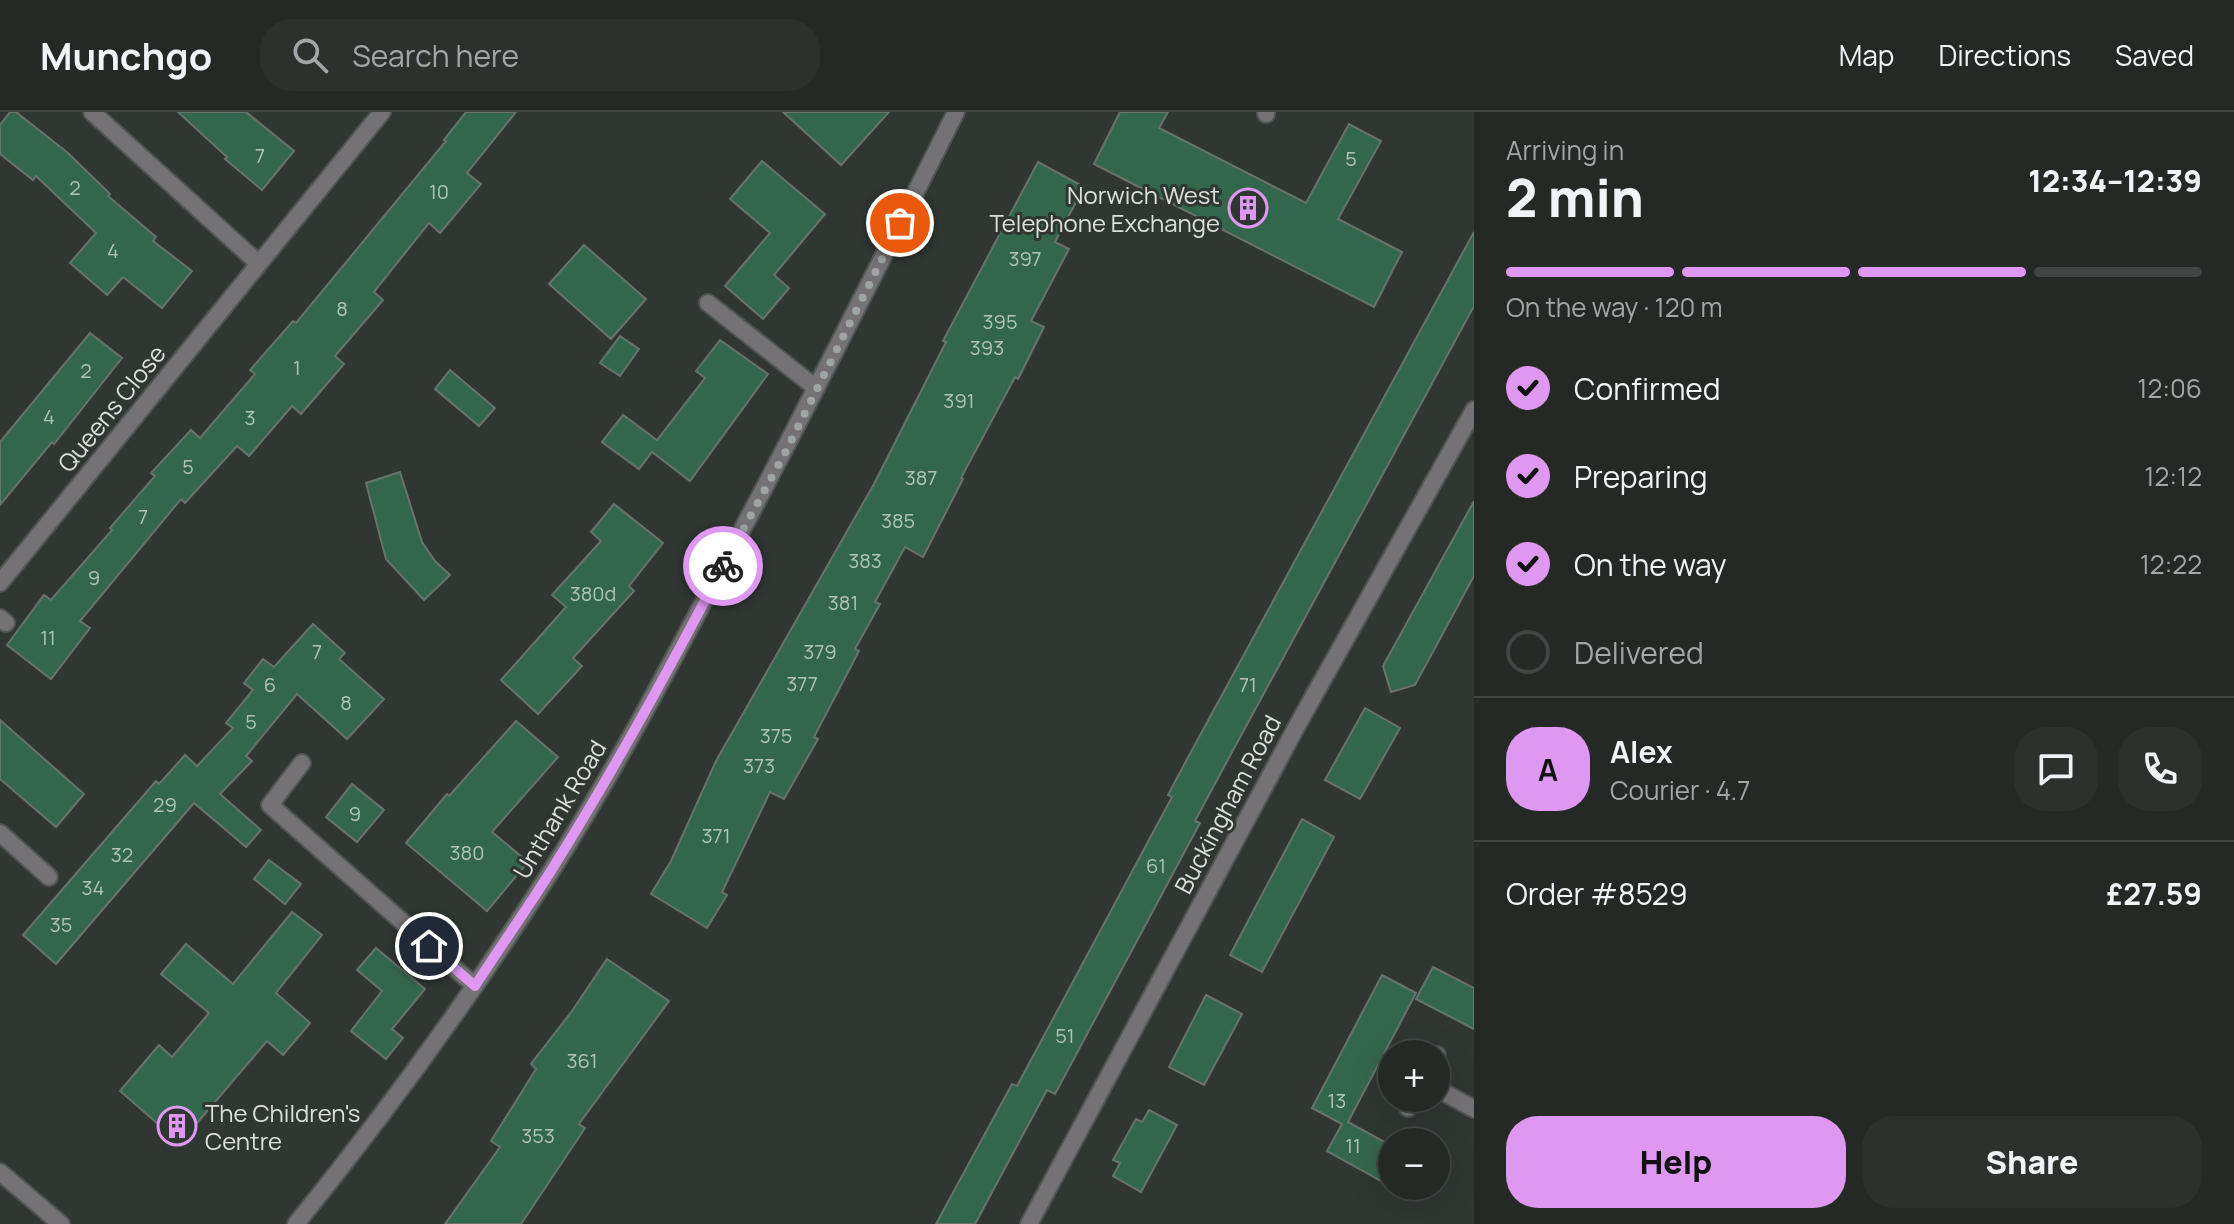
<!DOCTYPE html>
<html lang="en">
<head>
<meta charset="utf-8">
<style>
	body { margin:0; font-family:Manrope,sans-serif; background:#2c312e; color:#f1f3f6; height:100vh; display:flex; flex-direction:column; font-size:30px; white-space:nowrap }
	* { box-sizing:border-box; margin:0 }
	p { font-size:26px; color:#a3a6a7 }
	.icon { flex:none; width:44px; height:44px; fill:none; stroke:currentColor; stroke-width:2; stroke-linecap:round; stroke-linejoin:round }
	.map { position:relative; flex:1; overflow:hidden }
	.panel { display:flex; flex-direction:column; background:#242926; width:760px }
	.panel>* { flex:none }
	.tools { position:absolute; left:1378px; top:928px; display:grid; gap:16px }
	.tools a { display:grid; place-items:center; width:72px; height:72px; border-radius:50%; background:#242926; box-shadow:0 8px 32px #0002,0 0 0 2px #414543; font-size:40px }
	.pin { position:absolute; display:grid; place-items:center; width:68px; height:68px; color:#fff; margin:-34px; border:4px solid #fff; border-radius:50%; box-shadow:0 2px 8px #0007 }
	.courier { position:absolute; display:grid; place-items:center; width:80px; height:80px; margin:-40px; border:6px solid #df98f1; border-radius:50%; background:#fff; color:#222; box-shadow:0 2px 10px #0007 }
	.summary em { font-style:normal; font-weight:800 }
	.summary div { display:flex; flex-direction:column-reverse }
	.summary { display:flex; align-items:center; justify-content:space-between; height:136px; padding:0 32px }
	h1 { font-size:52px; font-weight:800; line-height:60px }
	.bar { display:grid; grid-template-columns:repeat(4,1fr); gap:12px 8px; align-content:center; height:96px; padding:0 32px }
	.bar i { height:10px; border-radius:6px; background:#414543 }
	.bar .on { background:#df98f1 }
	.bar p { grid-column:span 4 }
	.line { display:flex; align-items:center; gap:20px; padding:0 32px; border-top:2px solid #414543 }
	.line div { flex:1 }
	.round { display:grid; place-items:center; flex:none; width:84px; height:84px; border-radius:32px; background:#2c312e }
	ol { padding:0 32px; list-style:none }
	li { display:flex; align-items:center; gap:24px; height:88px }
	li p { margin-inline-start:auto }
	li .icon { padding:8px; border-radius:50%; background:#df98f1; color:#111; stroke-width:4 }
	li:last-child { color:#a3a6a7 }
	li i { width:44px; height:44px; border:4px solid #414543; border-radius:50% }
	.button { display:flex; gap:16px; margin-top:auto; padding:16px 32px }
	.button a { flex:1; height:92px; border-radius:32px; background:#df98f1; color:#111; font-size:32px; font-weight:800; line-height:92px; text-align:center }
	.button a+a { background:#2c312e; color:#f1f3f6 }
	header { display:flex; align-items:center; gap:48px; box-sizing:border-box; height:112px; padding:0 40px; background:#242926; border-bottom:2px solid #414543 }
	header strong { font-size:38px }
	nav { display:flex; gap:44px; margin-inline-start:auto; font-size:28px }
	.search { width:560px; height:72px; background:#2c312e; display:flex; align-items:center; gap:20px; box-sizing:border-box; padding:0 28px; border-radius:32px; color:#a3a6a7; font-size:30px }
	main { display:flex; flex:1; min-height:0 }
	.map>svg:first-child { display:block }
</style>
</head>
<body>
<header>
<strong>Munchgo</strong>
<div class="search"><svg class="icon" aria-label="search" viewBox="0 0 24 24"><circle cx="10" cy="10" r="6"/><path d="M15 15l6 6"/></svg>Search here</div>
<nav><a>Map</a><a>Directions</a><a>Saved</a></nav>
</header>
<main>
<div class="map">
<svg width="1474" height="1112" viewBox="0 0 1474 1112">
	<rect width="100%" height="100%" fill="#303733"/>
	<g fill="#33674d" stroke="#69726d" stroke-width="2">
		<path d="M10,0H16L68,41L110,82L108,84L156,125L153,129L192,159L162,196L123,165L107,183L70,151L96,121L36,64L33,68L0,42V13Z"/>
		<path d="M178,0H246L294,39L262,78L225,47L227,45Z"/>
		<path d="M466,0H516L467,61L481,72L440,121L429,111L374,180L383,188L335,244L344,252L301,302L292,294L249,344L237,334L185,391L181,387L80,509L90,516L51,567L7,533L44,483L51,488L112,418L110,416L155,364L151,361L191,318L200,326L255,262L250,258L293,209L296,211L446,29L444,28Z"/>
		<path d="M783,0H889L841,53Z"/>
		<path d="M1120,0H1168L1159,16L1306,91L1349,12L1381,29L1338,107L1402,140L1374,195L1094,52Z"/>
		<path d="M762,49L825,102L774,163L789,176L763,207L725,174L770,121L730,87Z"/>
		<path d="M1038,50L1084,75L1055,130L1069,137L1031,209L1044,215L1018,267L1015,265L961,366L963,367L923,445L905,435L875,490L880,492L855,537L859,539L814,625L818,627L784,687L770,680L722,780L727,783L707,816L651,782L671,749L716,649L874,372L946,230L943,229Z"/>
		<path d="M1474,120V194L1218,666L1195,709L1200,711L1055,982L1047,978L975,1112H936L1012,972L1017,974L1172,685L1168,683L1186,649Z"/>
		<path d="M584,133L646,187L611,227L549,172Z"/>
		<path d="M90,221L122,246L54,332L52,330L0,393V330Z"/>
		<path d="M620,224L639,237L620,264L600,251Z"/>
		<path d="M720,228L768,262L690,369L652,340L639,357L602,330L623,303L657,328L705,266L696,259Z"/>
		<path d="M450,258L495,296L479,314L435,277Z"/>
		<path d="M400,360L422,430L435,449L450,463L424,488L386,447L366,371Z"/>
		<path d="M1474,389V464L1415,573L1391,580L1383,554Z"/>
		<path d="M614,392L663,431L629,474L634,479L573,546L582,554L538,602L501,568L566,495L552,483L601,429L591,420Z"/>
		<path d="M313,512L345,541L339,547L384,587L347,627L297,582L246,644L252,649L220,682L261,718L246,735L194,691L56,852L23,823L156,669L159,672L185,643L197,654L233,616L226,611L253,578L244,571L263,547L274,555Z"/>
		<path d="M1365,596L1400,616L1360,687L1325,668Z"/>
		<path d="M0,608L84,682L56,715L0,667Z"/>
		<path d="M516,609L558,645L492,720L528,750L487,799L406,731L447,682L449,684Z"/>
		<path d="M352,672L384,698L357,730L326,705Z"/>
		<path d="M1302,707L1334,725L1262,860L1230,843Z"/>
		<path d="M269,748L301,772L285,792L254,767Z"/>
		<path d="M292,800L322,823L276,881L310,911L283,943L267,929L180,1031L120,979L159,933L172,945L209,901L161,862L186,832L233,872Z"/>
		<path d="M376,836L425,877L392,917L403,926L386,947L351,919L382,879L357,858Z"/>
		<path d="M607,847L669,889L579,1012L585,1016L521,1112H445L500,1035L491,1029L536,957L531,952L572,899Z"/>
		<path d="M1433,855L1474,876V917L1416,887Z"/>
		<path d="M1382,863L1416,881L1348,1010L1392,1034V1075L1327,1039L1342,1012L1312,996Z"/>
		<path d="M1206,883L1242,902L1204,973L1169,955Z"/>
		<path d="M1149,998L1177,1013L1141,1080L1113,1064L1120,1051L1113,1048L1136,1007L1142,1010Z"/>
	</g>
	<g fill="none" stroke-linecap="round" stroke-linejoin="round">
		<defs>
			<g id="minor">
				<path d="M92,0L258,151"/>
				<path d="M1266,2V0"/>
				<path d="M708,191L816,276"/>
				<path d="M0,471L382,0"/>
				<path d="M0,506L6,511"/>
				<path d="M302,651L270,693L475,874"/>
				<path d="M0,721L49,765"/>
				<path d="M1436,945L1437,943"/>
				<path d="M1436,976L1474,997"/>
				<path d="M1408,996L1413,986"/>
				<path d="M0,1060L61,1112"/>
				<path d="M1029,1112L1298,612L1474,298"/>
			</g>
			<path id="tertiary" d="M296,1112C386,1001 471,884 548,764C614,661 670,553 727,446C806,299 881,149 956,0"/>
		</defs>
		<use href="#minor" stroke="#4f5552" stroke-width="20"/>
		<use href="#tertiary" stroke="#4f5552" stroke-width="20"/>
		<use href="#minor" stroke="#757275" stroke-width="16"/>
		<use href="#tertiary" stroke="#757275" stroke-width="16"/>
	</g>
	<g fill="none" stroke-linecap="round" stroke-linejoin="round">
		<path stroke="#9fa5a2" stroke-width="8" stroke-dasharray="0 14.4" d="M723,454L785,341L900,111"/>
		<path stroke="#df98f1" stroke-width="10" d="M429,834L475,874C499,837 525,800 549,762C612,662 669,558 723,454"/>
	</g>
	<defs>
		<symbol id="building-ring" viewBox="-11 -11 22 22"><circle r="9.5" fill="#303733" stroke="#df98f1" stroke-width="1.5"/><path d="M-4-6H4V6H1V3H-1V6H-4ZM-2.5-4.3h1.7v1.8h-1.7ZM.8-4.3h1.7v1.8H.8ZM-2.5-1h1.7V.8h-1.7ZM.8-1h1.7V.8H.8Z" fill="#df98f1"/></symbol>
	</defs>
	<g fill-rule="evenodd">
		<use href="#building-ring" x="1226" y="74" width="44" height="44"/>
		<use href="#building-ring" x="155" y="992" width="44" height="44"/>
	</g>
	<g text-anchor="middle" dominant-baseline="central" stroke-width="6" stroke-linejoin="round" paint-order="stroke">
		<g font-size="20" fill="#b1c2b9">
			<text x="260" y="43">7</text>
			<text x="1351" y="46">5</text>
			<text x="75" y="75">2</text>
			<text x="439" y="79">10</text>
			<text x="113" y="138">4</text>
			<text x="1025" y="146">397</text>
			<text x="342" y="196">8</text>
			<text x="1000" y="209">395</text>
			<text x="987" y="235">393</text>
			<text x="297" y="255">1</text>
			<text x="86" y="258">2</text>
			<text x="959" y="288">391</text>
			<text x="49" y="304">4</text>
			<text x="250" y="305">3</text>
			<text x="188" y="354">5</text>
			<text x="921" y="365">387</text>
			<text x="143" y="404">7</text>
			<text x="898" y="408">385</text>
			<text x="865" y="448">383</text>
			<text x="94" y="465">9</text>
			<text x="593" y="481">380d</text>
			<text x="843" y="490">381</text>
			<text x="48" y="525">11</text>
			<text x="317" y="539">7</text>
			<text x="820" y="539">379</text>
			<text x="802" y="571">377</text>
			<text x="270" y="572">6</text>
			<text x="1248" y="572">71</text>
			<text x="346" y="590">8</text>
			<text x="251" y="609">5</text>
			<text x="776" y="623">375</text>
			<text x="759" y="653">373</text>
			<text x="165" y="692">29</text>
			<text x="355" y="701">9</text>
			<text x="716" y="723">371</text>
			<text x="467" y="740">380</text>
			<text x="122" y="742">32</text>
			<text x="1156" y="753">61</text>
			<text x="93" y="775">34</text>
			<text x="61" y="812">35</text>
			<text x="1065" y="923">51</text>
			<text x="582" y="948">361</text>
			<text x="1337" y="988">13</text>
			<text x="538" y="1023">353</text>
			<text x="1353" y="1033">11</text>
		</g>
		<g font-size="24" fill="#dbe0dd" stroke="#303733" text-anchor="end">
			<text x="1220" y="82">Norwich West<tspan x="1220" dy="28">Telephone Exchange</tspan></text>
			<text x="205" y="1000" text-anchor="start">The Children's<tspan x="205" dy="28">Centre</tspan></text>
		</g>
		<g font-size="24" fill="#dbe0dd" stroke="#303733">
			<text transform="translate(111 296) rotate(-51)">Queens Close</text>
			<text transform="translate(1227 692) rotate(-62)">Buckingham Road</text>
			<text transform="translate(559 697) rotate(-59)">Unthank Road</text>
		</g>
	</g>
</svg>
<div class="tools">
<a>+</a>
<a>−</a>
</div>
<div class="pin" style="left:900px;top:111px;background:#ea580c"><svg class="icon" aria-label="bag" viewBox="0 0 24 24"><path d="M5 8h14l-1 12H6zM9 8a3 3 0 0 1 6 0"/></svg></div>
<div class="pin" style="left:429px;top:834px;background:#1f2937"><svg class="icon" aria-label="home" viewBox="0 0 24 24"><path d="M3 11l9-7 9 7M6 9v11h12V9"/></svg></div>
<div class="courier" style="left:723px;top:454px"><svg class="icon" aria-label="bike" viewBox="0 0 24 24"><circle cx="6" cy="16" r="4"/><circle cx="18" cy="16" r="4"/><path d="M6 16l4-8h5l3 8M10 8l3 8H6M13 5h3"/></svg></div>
</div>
<section class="panel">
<div class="summary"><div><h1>2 min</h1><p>Arriving in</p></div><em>12:34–12:39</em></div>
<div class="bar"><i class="on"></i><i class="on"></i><i class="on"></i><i></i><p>On the way · 120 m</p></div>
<ol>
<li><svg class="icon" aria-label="check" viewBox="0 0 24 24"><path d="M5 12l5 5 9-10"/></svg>Confirmed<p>12:06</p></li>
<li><svg class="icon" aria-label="check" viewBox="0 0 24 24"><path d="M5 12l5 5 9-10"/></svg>Preparing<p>12:12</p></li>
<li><svg class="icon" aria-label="check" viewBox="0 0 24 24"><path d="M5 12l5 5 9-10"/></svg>On the way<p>12:22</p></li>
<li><i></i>Delivered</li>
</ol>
<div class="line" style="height:144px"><b class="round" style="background:#df98f1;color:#111">A</b><div><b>Alex</b><p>Courier · 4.7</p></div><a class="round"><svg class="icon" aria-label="chat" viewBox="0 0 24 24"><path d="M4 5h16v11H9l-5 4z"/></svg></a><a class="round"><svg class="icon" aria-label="phone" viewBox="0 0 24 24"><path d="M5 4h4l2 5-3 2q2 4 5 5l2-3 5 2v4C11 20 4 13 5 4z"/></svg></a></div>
<div class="line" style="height:104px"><div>Order #8529</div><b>£27.59</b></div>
<div class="button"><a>Help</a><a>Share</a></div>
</section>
</main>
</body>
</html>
